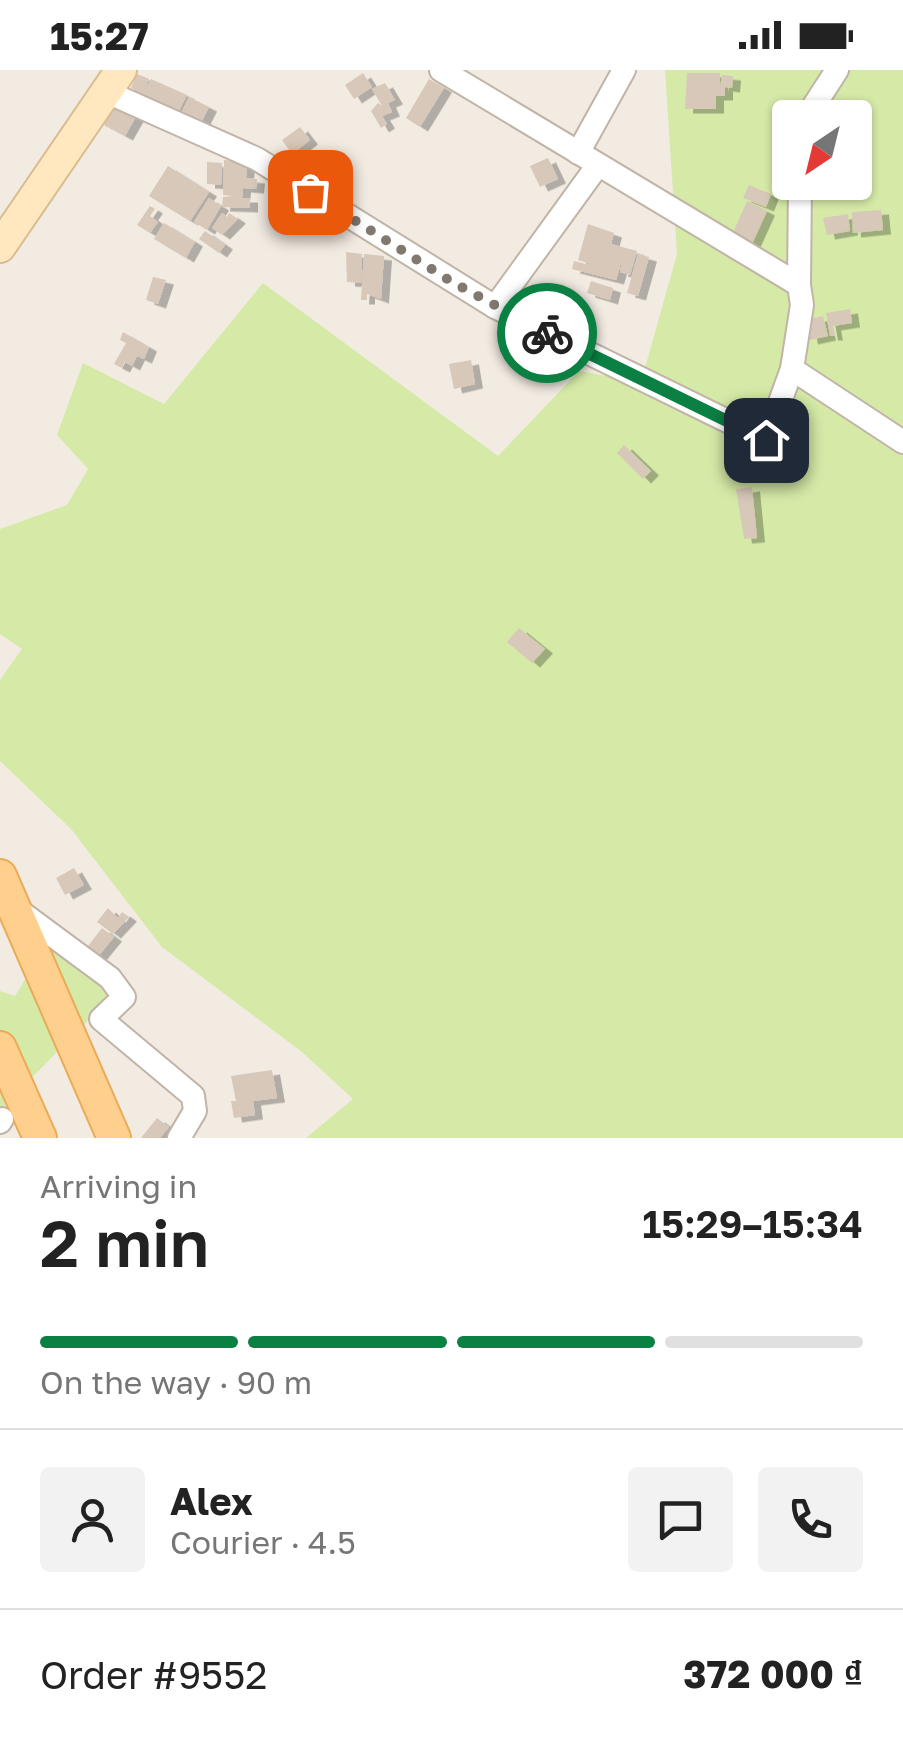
<!DOCTYPE html>
<html lang="en">
<head>
<meta charset="utf-8">
<style>
	body { margin:0; font-family:"Golos Text",sans-serif; background:#f2f2f2; color:#222; height:100vh; display:flex; flex-direction:column; font-size:38px; white-space:nowrap }
	* { box-sizing:border-box; margin:0 }
	p { font-size:32px; color:#767676 }
	.icon { flex:none; width:55px; height:55px; fill:none; stroke:currentColor; stroke-width:2; stroke-linecap:round; stroke-linejoin:round }
	.map { position:relative; height:1068px; overflow:hidden }
	.drawer { display:flex; flex-direction:column; background:#fff; flex:1 }
	.drawer>* { flex:none }
	.needle { width:65px; rotate:215deg }
	.buttons { position:absolute; left:772px; top:30px; display:grid; gap:20px }
	.buttons a { display:grid; place-items:center; width:100px; height:100px; border-radius:10px; background:#fff; box-shadow:0 2px 8px #0004; font-size:50px }
	.pin { position:absolute; display:grid; place-items:center; width:85px; height:85px; color:#fff; margin:-42px; border-radius:20px; box-shadow:0 5px 15px #0006 }
	.courier { position:absolute; display:grid; place-items:center; width:100px; height:100px; margin:-50px; border:8px solid #0b8043; border-radius:50%; background:#fff; color:#222; box-shadow:0 2px 12px #0007 }
	.overview em { font-style:normal; font-weight:600 }
	.overview div { display:flex; flex-direction:column-reverse }
	.overview { display:flex; align-items:center; justify-content:space-between; height:170px; padding:0 40px }
	h1 { font-size:65px; font-weight:600; line-height:75px }
	.bar { display:grid; grid-template-columns:repeat(4,1fr); gap:15px 10px; align-content:center; height:120px; padding:0 40px }
	.bar i { height:12px; border-radius:8px; background:#e0e0e0 }
	.bar .selected { background:#0b8043 }
	.bar p { grid-column:span 4 }
	.line { display:flex; align-items:center; gap:25px; padding:0 40px; border-top:2px solid #e0e0e0 }
	.line div { flex:1 }
	.round { display:grid; place-items:center; flex:none; width:105px; height:105px; border-radius:10px; background:#f2f2f2 }
	.status { display:flex; justify-content:space-between; align-items:center; height:70px; padding:0 50px; background:#fff; direction:ltr }
	.status svg { height:28px; fill:currentColor }
	.map>svg:first-child { display:block }
</style>
</head>
<body>
<div class="status"><b>15:27</b><svg viewBox="0 0 49 12"><path d="M0 12V9h3v3zM5 12V6h3v6zM10 12V3h3v9zM15 12V0h3v12zM26 1h20v11H26zM47 4h2v5h-2z"/></svg></div>
<div class="map">
<svg width="903" height="1068" viewBox="0 0 903 1068">
	<defs>
		<filter id="shadow"><feDropShadow dx="8" dy="4.5" stdDeviation="0" flood-color="#0004"/></filter>
	</defs>
	<rect width="100%" height="100%" fill="#f2ebe2"/>
	<g fill="#d5eaa7" fill-rule="evenodd">
		<path d="M665,0H903V1068H306L353,1029L302,982L162,877L71,759L0,691V610L22,579L0,564V459L67,435L88,399L57,365L83,293L164,334L263,213L498,386L579,301L641,312L677,184ZM790,48H855V112H790Z"/>
		<path d="M48,872L112,926L0,1040V921L15,926Z"/>
	</g>
	<g fill="#d7c8b9" filter="url(#shadow)">
		<path d="M363,3L372,17L354,29L345,15Z"/>
		<path d="M687,3H720V18L722,5L733,6L732,18L725,17V26H716V39H685Z"/>
		<path d="M137,4L149,9L145,22L151,9L187,25L177,45L166,40L168,32L164,41L132,27L135,20L131,18Z"/>
		<path d="M429,9L444,18L420,57L406,48Z"/>
		<path d="M385,13L395,30L388,33L392,42L382,46L387,54L381,58L371,41L378,33L382,36L372,19Z"/>
		<path d="M189,27L209,37L198,59L178,49Z"/>
		<path d="M110,28L138,43L125,66L97,51Z"/>
		<path d="M300,57L310,70L292,84L282,70Z"/>
		<path d="M548,88L558,109L540,117L530,96Z"/>
		<path d="M224,90L247,92L246,108L257,109L256,119L243,118L242,128H250V138L222,137L223,127L234,126L223,125Z"/>
		<path d="M207,92L222,93L221,115L207,114Z"/>
		<path d="M168,96L209,122L190,151L149,126Z"/>
		<path d="M749,115L771,124L766,137L743,128Z"/>
		<path d="M209,128L221,136L207,160L194,152Z"/>
		<path d="M747,131L767,141L752,174L732,165Z"/>
		<path d="M150,136L155,139L150,146L158,152L150,163L137,155Z"/>
		<path d="M881,140L883,160L853,163L852,142Z"/>
		<path d="M222,143L227,147L229,143L238,149L222,165L212,158Z"/>
		<path d="M848,144L850,161L827,165L823,148Z"/>
		<path d="M164,153L195,172L186,188L154,169Z"/>
		<path d="M588,154L614,163L611,174L637,181L630,205L620,202L623,186L616,210L572,199L574,191L606,199L578,190Z"/>
		<path d="M205,161L225,175L219,183L199,169Z"/>
		<path d="M346,182L362,184L361,213L347,212Z"/>
		<path d="M364,184L384,186L381,229L367,224V230H361Z"/>
		<path d="M638,184L649,187L638,226L627,223Z"/>
		<path d="M153,207L166,210L158,234L146,230Z"/>
		<path d="M591,211L613,218L610,230L587,223Z"/>
		<path d="M850,239L852,253L833,256L835,266H830L826,243Z"/>
		<path d="M823,246L828,266L810,270L806,250Z"/>
		<path d="M123,262L149,277L144,289L137,286L132,296L125,292L122,298L114,294L126,273L120,270Z"/>
		<path d="M471,290L475,314L454,319L449,294Z"/>
		<path d="M624,375L651,401L643,409L617,383Z"/>
		<path d="M752,417L757,468L744,469L736,419Z"/>
		<path d="M519,558L545,579L532,593L507,572Z"/>
		<path d="M74,798L84,815L65,825L56,808Z"/>
		<path d="M108,838L118,848L122,842L129,847L113,864L97,852Z"/>
		<path d="M102,858L114,867L96,889L85,880Z"/>
		<path d="M272,1000L277,1028L253,1031L255,1045L234,1048L231,1031H236L231,1006Z"/>
		<path d="M157,1048L169,1057L160,1068H141Z"/>
	</g>
	<g fill="none" stroke-linecap="round" stroke-linejoin="round">
		<defs>
			<g id="street">
				<path d="M441,0L799,215"/>
				<path d="M107,22L257,89L495,237L766,370L792,299L802,235L799,215L800,112"/>
				<path d="M806,48L837,0"/>
				<path d="M578,83L624,0"/>
				<path d="M495,237L598,95"/>
				<path d="M792,299L903,372"/>
				<path d="M14,837L110,908L124,927L101,949L193,1026L195,1041L179,1068"/>
				<path d="M0,1052L2,1049"/>
			</g>
			<path id="secondary" d="M0,177L121,0"/>
			<g id="primary">
				<path d="M0,806L114,1068"/>
				<path d="M0,978L40,1068"/>
			</g>
		</defs>
		<use href="#street" stroke="#c1b4a7" stroke-width="26"/>
		<use href="#secondary" stroke="#d9bc90" stroke-width="34"/>
		<use href="#primary" stroke="#ebaa57" stroke-width="36"/>
		<use href="#street" stroke="#fff" stroke-width="22"/>
		<use href="#secondary" stroke="#ffe7bf" stroke-width="30"/>
		<use href="#primary" stroke="#ffcf8e" stroke-width="32"/>
	</g>
	<g fill="none" stroke-linecap="round" stroke-linejoin="round">
		<path stroke="#817870" stroke-width="10" stroke-dasharray="0 18" d="M310,122L452,212L547,263"/>
		<path stroke="#0b8043" stroke-width="12" d="M547,263L766,370"/>
	</g>
</svg>
<div class="buttons">
<a><svg class="needle" viewBox="-14 -14 28 28"><path d="M0-13l5 13h-10z" fill="#e53935"/><path d="M0 13l5-13h-10z" fill="#767676"/></svg></a>
</div>
<div class="pin" style="left:310px;top:122px;background:#ea580c"><svg class="icon" aria-label="bag" viewBox="0 0 24 24"><path d="M5 8h14l-1 12H6zM9 8a3 3 0 0 1 6 0"/></svg></div>
<div class="pin" style="left:766px;top:370px;background:#1f2937"><svg class="icon" aria-label="home" viewBox="0 0 24 24"><path d="M3 11l9-7 9 7M6 9v11h12V9"/></svg></div>
<div class="courier" style="left:547px;top:263px"><svg class="icon" aria-label="bike" viewBox="0 0 24 24"><circle cx="6" cy="16" r="4"/><circle cx="18" cy="16" r="4"/><path d="M6 16l4-8h5l3 8M10 8l3 8H6M13 5h3"/></svg></div>
</div>
<section class="drawer">
<div class="overview"><div><h1>2 min</h1><p>Arriving in</p></div><em>15:29–15:34</em></div>
<div class="bar"><i class="selected"></i><i class="selected"></i><i class="selected"></i><i></i><p>On the way · 90 m</p></div>
<div class="line" style="height:180px"><a class="round"><svg class="icon" aria-label="person" viewBox="0 0 24 24"><circle cx="12" cy="8" r="4"/><path d="M4 21q1-7 8-7t8 7"/></svg></a><div><b>Alex</b><p>Courier · 4.5</p></div><a class="round"><svg class="icon" aria-label="chat" viewBox="0 0 24 24"><path d="M4 5h16v11H9l-5 4z"/></svg></a><a class="round"><svg class="icon" aria-label="phone" viewBox="0 0 24 24"><path d="M5 4h4l2 5-3 2q2 4 5 5l2-3 5 2v4C11 20 4 13 5 4z"/></svg></a></div>
<div class="line" style="height:130px"><div>Order #9552</div><b>372 000 ₫</b></div>
</section>
</body>
</html>
